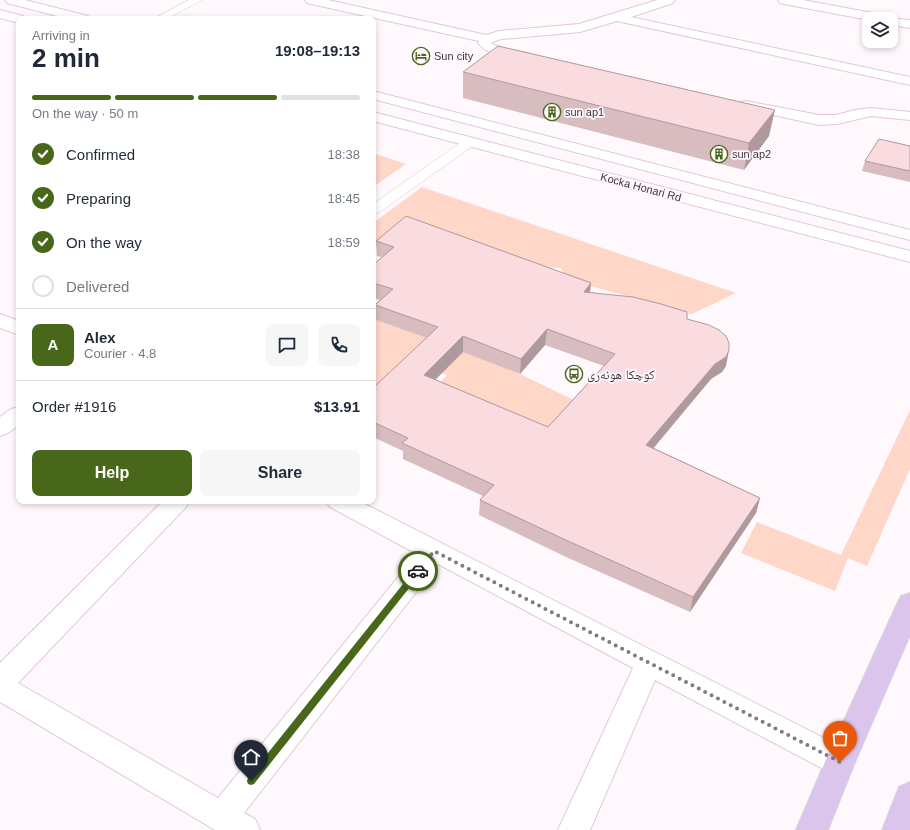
<!DOCTYPE html>
<html lang="en">
<head>
<meta charset="utf-8">
<style>
	body { margin:0; font-family:Helvetica,"Noto Naskh Arabic",sans-serif; background:#f6f6f7; color:#1f2937; height:100vh; display:flex; flex-direction:column; font-size:15px; white-space:nowrap }
	* { box-sizing:border-box; margin:0 }
	p { font-size:13px; color:#747a83 }
	.icon { flex:none; width:22px; height:22px; fill:none; stroke:currentColor; stroke-width:2; stroke-linecap:round; stroke-linejoin:round }
	.map { position:relative; flex:1; overflow:hidden }
	.drawer { position:absolute; left:16px; top:16px; width:360px; height:488px; display:flex; flex-direction:column; background:#fff; border-radius:8px; box-shadow:0 2px 6px #0003 }
	.drawer>* { flex:none }
	.tools { position:absolute; left:862px; top:12px; display:grid; gap:8px }
	.tools a { display:grid; place-items:center; width:36px; height:36px; border-radius:8px; background:#fff; box-shadow:0 2px 6px #0003; font-size:20px }
	.pin { position:absolute; display:grid; place-items:center; width:34px; height:34px; color:#fff; margin:-41px -17px; border-radius:50% 50% 50% 0; rotate:-45deg; box-shadow:0 0 4px #0007 }
	.pin .icon { rotate:45deg }
	.courier { position:absolute; display:grid; place-items:center; width:40px; height:40px; margin:-20px; border:3px solid #48671b; border-radius:50%; background:#fff; color:#222; box-shadow:0 1px 5px #0007 }
	.headline em { font-style:normal; font-weight:600 }
	.headline div { display:flex; flex-direction:column-reverse }
	.headline { display:flex; align-items:center; justify-content:space-between; height:68px; padding:0 16px }
	h1 { font-size:26px; font-weight:600; line-height:30px }
	.bar { display:grid; grid-template-columns:repeat(4,1fr); gap:6px 4px; align-content:center; height:48px; padding:0 16px }
	.bar i { height:5px; border-radius:3px; background:#e0e1e3 }
	.bar .current { background:#48671b }
	.bar p { grid-column:span 4 }
	.line { display:flex; align-items:center; gap:10px; padding:0 16px; border-top:1px solid #e0e1e3 }
	.line div { flex:1 }
	.round { display:grid; place-items:center; flex:none; width:42px; height:42px; border-radius:8px; background:#f6f6f7 }
	ol { padding:0 16px; list-style:none }
	li { display:flex; align-items:center; gap:12px; height:44px }
	li p { margin-inline-start:auto }
	li .icon { padding:4px; border-radius:50%; background:#48671b; color:#fff; stroke-width:4 }
	li:last-child { color:#747a83 }
	li i { width:22px; height:22px; border:2px solid #e0e1e3; border-radius:50% }
	.primary-button { display:flex; gap:8px; margin-top:auto; padding:8px 16px }
	.primary-button a { flex:1; height:46px; border-radius:8px; background:#48671b; color:#fff; font-size:16px; font-weight:600; line-height:46px; text-align:center }
	.primary-button a+a { background:#f6f6f7; color:#1f2937 }
	.map>svg:first-child { display:block }
</style>
</head>
<body>
<div class="map">
<svg width="910" height="830" viewBox="0 0 910 830">
	<rect width="100%" height="100%" fill="#fff8fd"/>
	<g fill="#ffd7c9">
		<path d="M373,153L406,164L373,187Z"/>
		<path d="M422,187L736,293L692,314L565,279L561,268L520,267L407,222L373,250V223Z"/>
		<path d="M376,320L445,344L520,374L582,404L548,441L433,390L447,375L413,361L373,398V322Z"/>
		<path d="M910,410V469L867,566L848,558L835,591L741,553L757,522L841,555Z"/>
	</g>
	<g fill="none" stroke-linecap="round" stroke-linejoin="round">
		<defs>
			<g id="service">
				<path d="M189,0H202L166,19H153Z"/>
				<path d="M470,138L474,139L476,142L474,145L378,213L373,214V204L466,139Z"/>
			</g>
			<g id="minor">
				<path d="M5,0H25L88,16L90,19H69L7,3Z"/>
				<path d="M305,0H328L486,35L499,31L579,24L657,0H675L673,3L631,17L910,77V85L617,21L580,32L501,39L492,42V44L504,49L528,53L530,56L528,59C514,62 487,55 478,43L479,41L311,4L307,3Z"/>
				<path d="M778,0H803L883,15L889,18L910,20V28L891,25V19L869,20L784,4L780,3Z"/>
				<path d="M0,10L23,16L25,19H19V23L0,18Z"/>
				<path d="M373,91L910,230V240L373,99Z"/>
				<path d="M746,101L819,115H836L855,110L871,108L910,112V120L871,116L837,124L819,125L741,108L739,105L741,102Z"/>
				<path d="M373,112L910,251V262L373,121Z"/>
				<path d="M0,314L19,321V335L0,328Z"/>
				<path d="M19,407V425L8,433L0,436V417L11,409Z"/>
				<path d="M163,501H190L186,507L18,683L218,798L417,554L330,507L326,501H359L851,752L855,762L851,772L840,776L829,772L655,680L590,830H558L633,668L438,564L244,813L255,819L260,830H215L0,702V663Z"/>
			</g>
			<g id="primary">
				<path d="M910,593V635L855,762L828,830H796L825,762L897,604L901,596Z"/>
				<path d="M910,782V830H882L899,787Z"/>
			</g>
		</defs>
		<use href="#service" stroke="#e6c6db" stroke-width="1"/>
		<use href="#minor" stroke="#e6c6db" stroke-width="2"/>
		<use href="#primary" stroke="#d9d7d8" stroke-width="2"/>
		<use href="#service" fill="#fff" fill-rule="evenodd"/>
		<use href="#minor" fill="#fff" fill-rule="evenodd"/>
		<use href="#primary" fill="#dbc5ed" fill-rule="evenodd"/>
	</g>
	<g fill="#d7bcc0" fill-rule="evenodd">
		<path d="M463,72L769,136L744,170L463,98Z"/>
		<path d="M910,146V182L862,171L865,161Z"/>
		<path d="M376,241L591,283L590,293L687,319L726,366L722,372L711,379L654,448L760,498L756,513L690,612L566,557L479,515L480,500L483,496L403,459V451L373,437V388L427,338L376,320L375,305L380,300L373,298V265L382,257L377,256ZM545,345L604,366L548,427L435,380L463,352L520,374Z"/>
	</g>
	<g fill="#af999c">
		<path d="M775,110L769,136L744,170L749,143Z"/>
		<path d="M591,283L589,298L584,292Z"/>
		<path d="M547,329L545,345L520,374L521,359Z"/>
		<path d="M463,336V352L424,391V375Z"/>
		<path d="M729,350L726,366L722,372L711,379L643,460L646,445L715,364Z"/>
		<path d="M760,498L756,513L690,612L693,597Z"/>
	</g>
	<g fill="#fadbdf" stroke="#af999c" fill-rule="evenodd">
		<path d="M498,46L775,110L749,143L463,72Z"/>
		<path d="M879,139L910,146V171L865,161Z"/>
		<path d="M406,216L591,283L584,292L633,297L661,304L687,312V319L709,325L719,330L726,336L729,343V350L726,357L715,364L646,445L760,498L693,597L568,541L480,500L494,485L402,443L408,438L373,422V388L438,327L375,305L393,289L373,283V265L394,247L376,241ZM547,329L615,354L548,427L424,375L463,336L521,359Z"/>
	</g>
	<path fill="#48671b" d="M418,568L422,571L421,573L254,784L251,785L248,784L247,781L248,778L415,569Z"/>
	<g fill="none" stroke-linecap="round" stroke-linejoin="round">
		<path stroke="#847a81" stroke-width="4" stroke-dasharray="0 7.2" d="M418,571L434,551L840,762"/>
	</g>
	<defs>
		<symbol id="hotel-ring" viewBox="-11 -11 22 22"><circle r="9.5" fill="#fff8fd" stroke="#48671b" stroke-width="1.5"/><path d="M-6-4.5h1.5V1H6V5H4.5V3h-9V5H-6ZM-4 0a1.8 1.8 0 1 1 3.6 0ZM.5 0V-2.5h3Q6-2.5 6 0Z" fill="#48671b"/></symbol>
		<symbol id="building-ring" viewBox="-11 -11 22 22"><circle r="9.5" fill="#fff8fd" stroke="#48671b" stroke-width="1.5"/><path d="M-4-6H4V6H1V3H-1V6H-4ZM-2.5-4.3h1.7v1.8h-1.7ZM.8-4.3h1.7v1.8H.8ZM-2.5-1h1.7V.8h-1.7ZM.8-1h1.7V.8H.8Z" fill="#48671b"/></symbol>
		<symbol id="bus-ring" viewBox="-11 -11 22 22"><circle r="9.5" fill="#fff8fd" stroke="#48671b" stroke-width="1.5"/><path d="M-5-6H5V4H4V6H2V4H-2V6H-4V4H-5ZM-3.5-4V0h7V-4ZM-3.5 1.2v1.5H-2V1.2ZM2 1.2v1.5H3.5V1.2Z" fill="#48671b"/></symbol>
	</defs>
	<g fill-rule="evenodd">
		<use href="#hotel-ring" x="411" y="46" width="20" height="20"/>
		<use href="#building-ring" x="542" y="102" width="20" height="20"/>
		<use href="#building-ring" x="709" y="144" width="20" height="20"/>
		<use href="#bus-ring" x="564" y="364" width="20" height="20"/>
	</g>
	<g text-anchor="middle" dominant-baseline="central" stroke-width="3.5" stroke-linejoin="round" paint-order="stroke">
		<g font-size="11" fill="#42363e" stroke="#fff8fd" text-anchor="start">
			<text x="434" y="56">Sun city</text>
			<text x="565" y="112">sun ap1</text>
			<text x="732" y="154">sun ap2</text>
		</g>
		<g font-size="11" fill="#42363e" stroke="#fff8fd">
			<text transform="translate(641 187) rotate(15)">Kocka Honari Rd</text>
		</g>
		<g font-size="13" fill="#42363e" stroke="#fff8fd" text-anchor="start">
			<text x="587" y="374">كوچكا هونەری</text>
		</g>
	</g>
</svg>
<div class="tools">
<a><svg class="icon" aria-label="layers" viewBox="0 0 24 24"><path d="M12 4l9 5-9 5-9-5zM3 14l9 5 9-5"/></svg></a>
</div>
<div class="pin" style="left:840px;top:762px;background:#ea580c"><svg class="icon" aria-label="bag" viewBox="0 0 24 24"><path d="M5 8h14l-1 12H6zM9 8a3 3 0 0 1 6 0"/></svg></div>
<div class="pin" style="left:251px;top:781px;background:#1f2937"><svg class="icon" aria-label="home" viewBox="0 0 24 24"><path d="M3 11l9-7 9 7M6 9v11h12V9"/></svg></div>
<div class="courier" style="left:418px;top:571px"><svg class="icon" aria-label="car" viewBox="0 0 24 24"><path d="M5 17H2v-5l4-1 3-4h7l3 4 3 1v5h-3M9 17h6M6 11h13"/><circle cx="7" cy="17" r="2"/><circle cx="17" cy="17" r="2"/></svg></div>
<section class="drawer">
<div class="headline"><div><h1>2 min</h1><p>Arriving in</p></div><em>19:08–19:13</em></div>
<div class="bar"><i class="current"></i><i class="current"></i><i class="current"></i><i></i><p>On the way · 50 m</p></div>
<ol>
<li><svg class="icon" aria-label="check" viewBox="0 0 24 24"><path d="M5 12l5 5 9-10"/></svg>Confirmed<p>18:38</p></li>
<li><svg class="icon" aria-label="check" viewBox="0 0 24 24"><path d="M5 12l5 5 9-10"/></svg>Preparing<p>18:45</p></li>
<li><svg class="icon" aria-label="check" viewBox="0 0 24 24"><path d="M5 12l5 5 9-10"/></svg>On the way<p>18:59</p></li>
<li><i></i>Delivered</li>
</ol>
<div class="line" style="height:72px"><b class="round" style="background:#48671b;color:#fff">A</b><div><b>Alex</b><p>Courier · 4.8</p></div><a class="round"><svg class="icon" aria-label="chat" viewBox="0 0 24 24"><path d="M4 5h16v11H9l-5 4z"/></svg></a><a class="round"><svg class="icon" aria-label="phone" viewBox="0 0 24 24"><path d="M5 4h4l2 5-3 2q2 4 5 5l2-3 5 2v4C11 20 4 13 5 4z"/></svg></a></div>
<div class="line" style="height:52px"><div>Order #1916</div><b>$13.91</b></div>
<div class="primary-button"><a>Help</a><a>Share</a></div>
</section>
</div>
</body>
</html>
